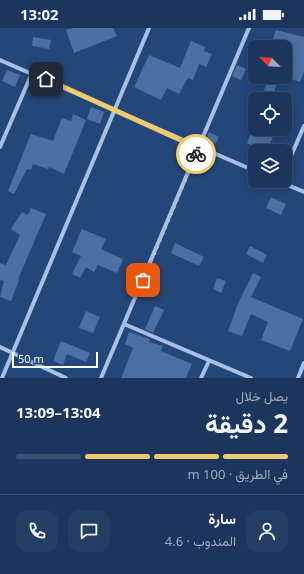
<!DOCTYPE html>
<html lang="ar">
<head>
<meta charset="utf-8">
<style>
	body { margin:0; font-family:"Noto Sans",Vazirmatn,sans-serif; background:#243d62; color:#f1f3f6; direction:rtl; height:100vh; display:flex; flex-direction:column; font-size:15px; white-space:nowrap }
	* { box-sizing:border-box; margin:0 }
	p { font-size:13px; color:#a0abbb }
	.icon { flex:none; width:22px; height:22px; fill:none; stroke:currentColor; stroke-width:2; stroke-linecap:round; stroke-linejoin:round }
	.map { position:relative; height:350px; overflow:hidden; direction:ltr }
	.panel { display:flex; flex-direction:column; background:#1b355c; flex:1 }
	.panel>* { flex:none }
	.needle { width:26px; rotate:294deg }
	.fabs { position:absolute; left:248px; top:12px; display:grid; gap:8px }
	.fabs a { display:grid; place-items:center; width:44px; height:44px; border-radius:8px; background:#1b355c; box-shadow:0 2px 10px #0003,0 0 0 1px #395072; font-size:20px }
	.scale { position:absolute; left:12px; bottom:10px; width:86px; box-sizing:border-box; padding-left:4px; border:2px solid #fff; border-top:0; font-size:11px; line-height:14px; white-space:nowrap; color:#fff; -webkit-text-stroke:3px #24477a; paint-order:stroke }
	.pin { position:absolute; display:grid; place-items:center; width:34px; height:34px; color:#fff; margin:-17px; border-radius:8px; box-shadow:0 2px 6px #0006 }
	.courier { position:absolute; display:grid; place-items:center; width:40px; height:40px; margin:-20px; border:3px solid #eecc6b; border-radius:50%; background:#fff; color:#222; box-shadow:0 1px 5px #0007 }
	.summary em { font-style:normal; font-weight:700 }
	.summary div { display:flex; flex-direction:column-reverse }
	.summary { display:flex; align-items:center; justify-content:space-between; height:68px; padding:0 16px }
	h1 { font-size:26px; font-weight:700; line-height:30px }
	.bar { display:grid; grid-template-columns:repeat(4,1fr); gap:6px 4px; align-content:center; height:48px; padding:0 16px }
	.bar i { height:5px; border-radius:3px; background:#395072 }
	.bar .selected { background:#eecc6b }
	.bar p { grid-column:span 4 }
	.line { display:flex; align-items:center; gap:10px; padding:0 16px; border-top:1px solid #395072 }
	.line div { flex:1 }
	.round { display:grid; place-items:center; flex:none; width:42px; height:42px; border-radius:12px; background:#243d62 }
	.status { display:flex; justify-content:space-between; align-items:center; height:28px; padding:0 20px; background:#1b355c; direction:ltr }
	.status svg { height:11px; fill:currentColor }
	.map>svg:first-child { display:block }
</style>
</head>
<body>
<div class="status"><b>13:02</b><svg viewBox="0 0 49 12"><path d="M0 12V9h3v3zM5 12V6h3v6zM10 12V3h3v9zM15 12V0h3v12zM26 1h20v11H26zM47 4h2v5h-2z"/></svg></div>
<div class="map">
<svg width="304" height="350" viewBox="0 0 304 350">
	<rect width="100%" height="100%" fill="#24477a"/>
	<g fill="#4c70a3">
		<path d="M73,0H113L117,8L74,25L66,2Z"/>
		<path d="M276,2L304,9V44L300,54L287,49L294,33L290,32L293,21L272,14Z"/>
		<path d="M33,9L51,12L49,21L32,18Z"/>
		<path d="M191,13L205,19L204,23L212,26L206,39L199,36L193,52L188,50L179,66L167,60L161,72L134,59L149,27L180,40Z"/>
		<path d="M237,37L246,41L241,52L232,48Z"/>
		<path d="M7,42L20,47L15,59L2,53Z"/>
		<path d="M268,49H279L272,70L263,66Z"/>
		<path d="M91,79L104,84L100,96L87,91Z"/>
		<path d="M73,86L86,92L64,146L49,139L48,141L33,136L31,142L27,141L14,166L8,163L31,106L53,113L62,90L71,93Z"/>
		<path d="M253,101H268L275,104L269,118L264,115L262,122L247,115Z"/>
		<path d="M209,104L219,109L214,118L205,114Z"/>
		<path d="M271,169L286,176L281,187L266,180Z"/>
		<path d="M31,180L46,186L18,251L19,252L11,273L0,269L4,253L0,252V235L6,237L20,207L11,201L22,184L28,187Z"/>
		<path d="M82,201L106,211L101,221L123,231L117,245L98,237L94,244L86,239L80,250L72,246L81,228L72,224Z"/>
		<path d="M175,215L204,229L199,238L171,225Z"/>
		<path d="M250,218L267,227L263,235L246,226Z"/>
		<path d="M253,245L261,249L251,269L303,291L290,323L261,312L268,294L251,286L242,308L228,303L239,273Z"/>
		<path d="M217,250L226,253L221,265L213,261Z"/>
		<path d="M155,278L164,282L153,305L145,301Z"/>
		<path d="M86,283L100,289L93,305L79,300Z"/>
		<path d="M129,304L150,311L149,314L163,318L161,323L192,336L186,350H121L133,320L125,316Z"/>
		<path d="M61,313L90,325L86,334L67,326L63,337L53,333Z"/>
	</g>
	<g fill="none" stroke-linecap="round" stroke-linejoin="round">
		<g stroke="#a7c1e4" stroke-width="4">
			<path d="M0,32L255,143"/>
			<path d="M0,119L32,45"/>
			<path d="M285,142L304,98"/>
			<path d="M278,153L304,164"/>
			<path d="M124,296L251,350"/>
			<path d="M0,319L66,350"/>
			<path d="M2,350L149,0"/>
			<path d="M101,350L249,0"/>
			<path d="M201,350L209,333"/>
			<path d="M298,350L304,335"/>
		</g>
	</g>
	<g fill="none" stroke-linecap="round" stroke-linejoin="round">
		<path stroke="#b2bfd0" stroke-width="4" stroke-dasharray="0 7.2" d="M143,252L196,126"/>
		<path stroke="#eecc6b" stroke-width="5" d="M46,51L198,120L196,126"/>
	</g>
</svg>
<div class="fabs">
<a><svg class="needle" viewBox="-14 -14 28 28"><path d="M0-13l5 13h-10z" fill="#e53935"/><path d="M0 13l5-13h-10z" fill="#a0abbb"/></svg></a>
<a><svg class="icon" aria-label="locate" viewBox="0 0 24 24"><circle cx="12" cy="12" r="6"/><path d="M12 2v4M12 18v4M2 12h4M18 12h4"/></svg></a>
<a><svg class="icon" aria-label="layers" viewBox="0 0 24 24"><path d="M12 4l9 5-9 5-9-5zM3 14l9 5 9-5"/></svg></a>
</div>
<div class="scale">50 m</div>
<div class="pin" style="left:143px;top:252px;background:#ea580c"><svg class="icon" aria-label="bag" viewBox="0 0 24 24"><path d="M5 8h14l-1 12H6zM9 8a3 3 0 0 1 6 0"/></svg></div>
<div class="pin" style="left:46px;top:51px;background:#1f2937"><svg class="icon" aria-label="home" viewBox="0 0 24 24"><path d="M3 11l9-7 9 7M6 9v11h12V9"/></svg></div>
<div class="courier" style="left:196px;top:126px"><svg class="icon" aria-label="bike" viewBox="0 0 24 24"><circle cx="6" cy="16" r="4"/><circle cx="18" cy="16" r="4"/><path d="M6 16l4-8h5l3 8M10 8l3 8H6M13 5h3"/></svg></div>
</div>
<section class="panel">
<div class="summary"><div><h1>2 دقيقة</h1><p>يصل خلال</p></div><em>13:04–13:09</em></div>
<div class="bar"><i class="selected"></i><i class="selected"></i><i class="selected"></i><i></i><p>في الطريق · 100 m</p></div>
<div class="line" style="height:72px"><a class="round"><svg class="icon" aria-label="person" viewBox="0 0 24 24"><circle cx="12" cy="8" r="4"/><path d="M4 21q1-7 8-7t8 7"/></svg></a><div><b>سارة</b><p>المندوب · 4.6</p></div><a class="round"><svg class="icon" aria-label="chat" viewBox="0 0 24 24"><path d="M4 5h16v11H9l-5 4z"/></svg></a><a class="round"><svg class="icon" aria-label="phone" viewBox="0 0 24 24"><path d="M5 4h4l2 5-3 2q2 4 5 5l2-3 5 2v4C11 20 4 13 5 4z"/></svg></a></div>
</section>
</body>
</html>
